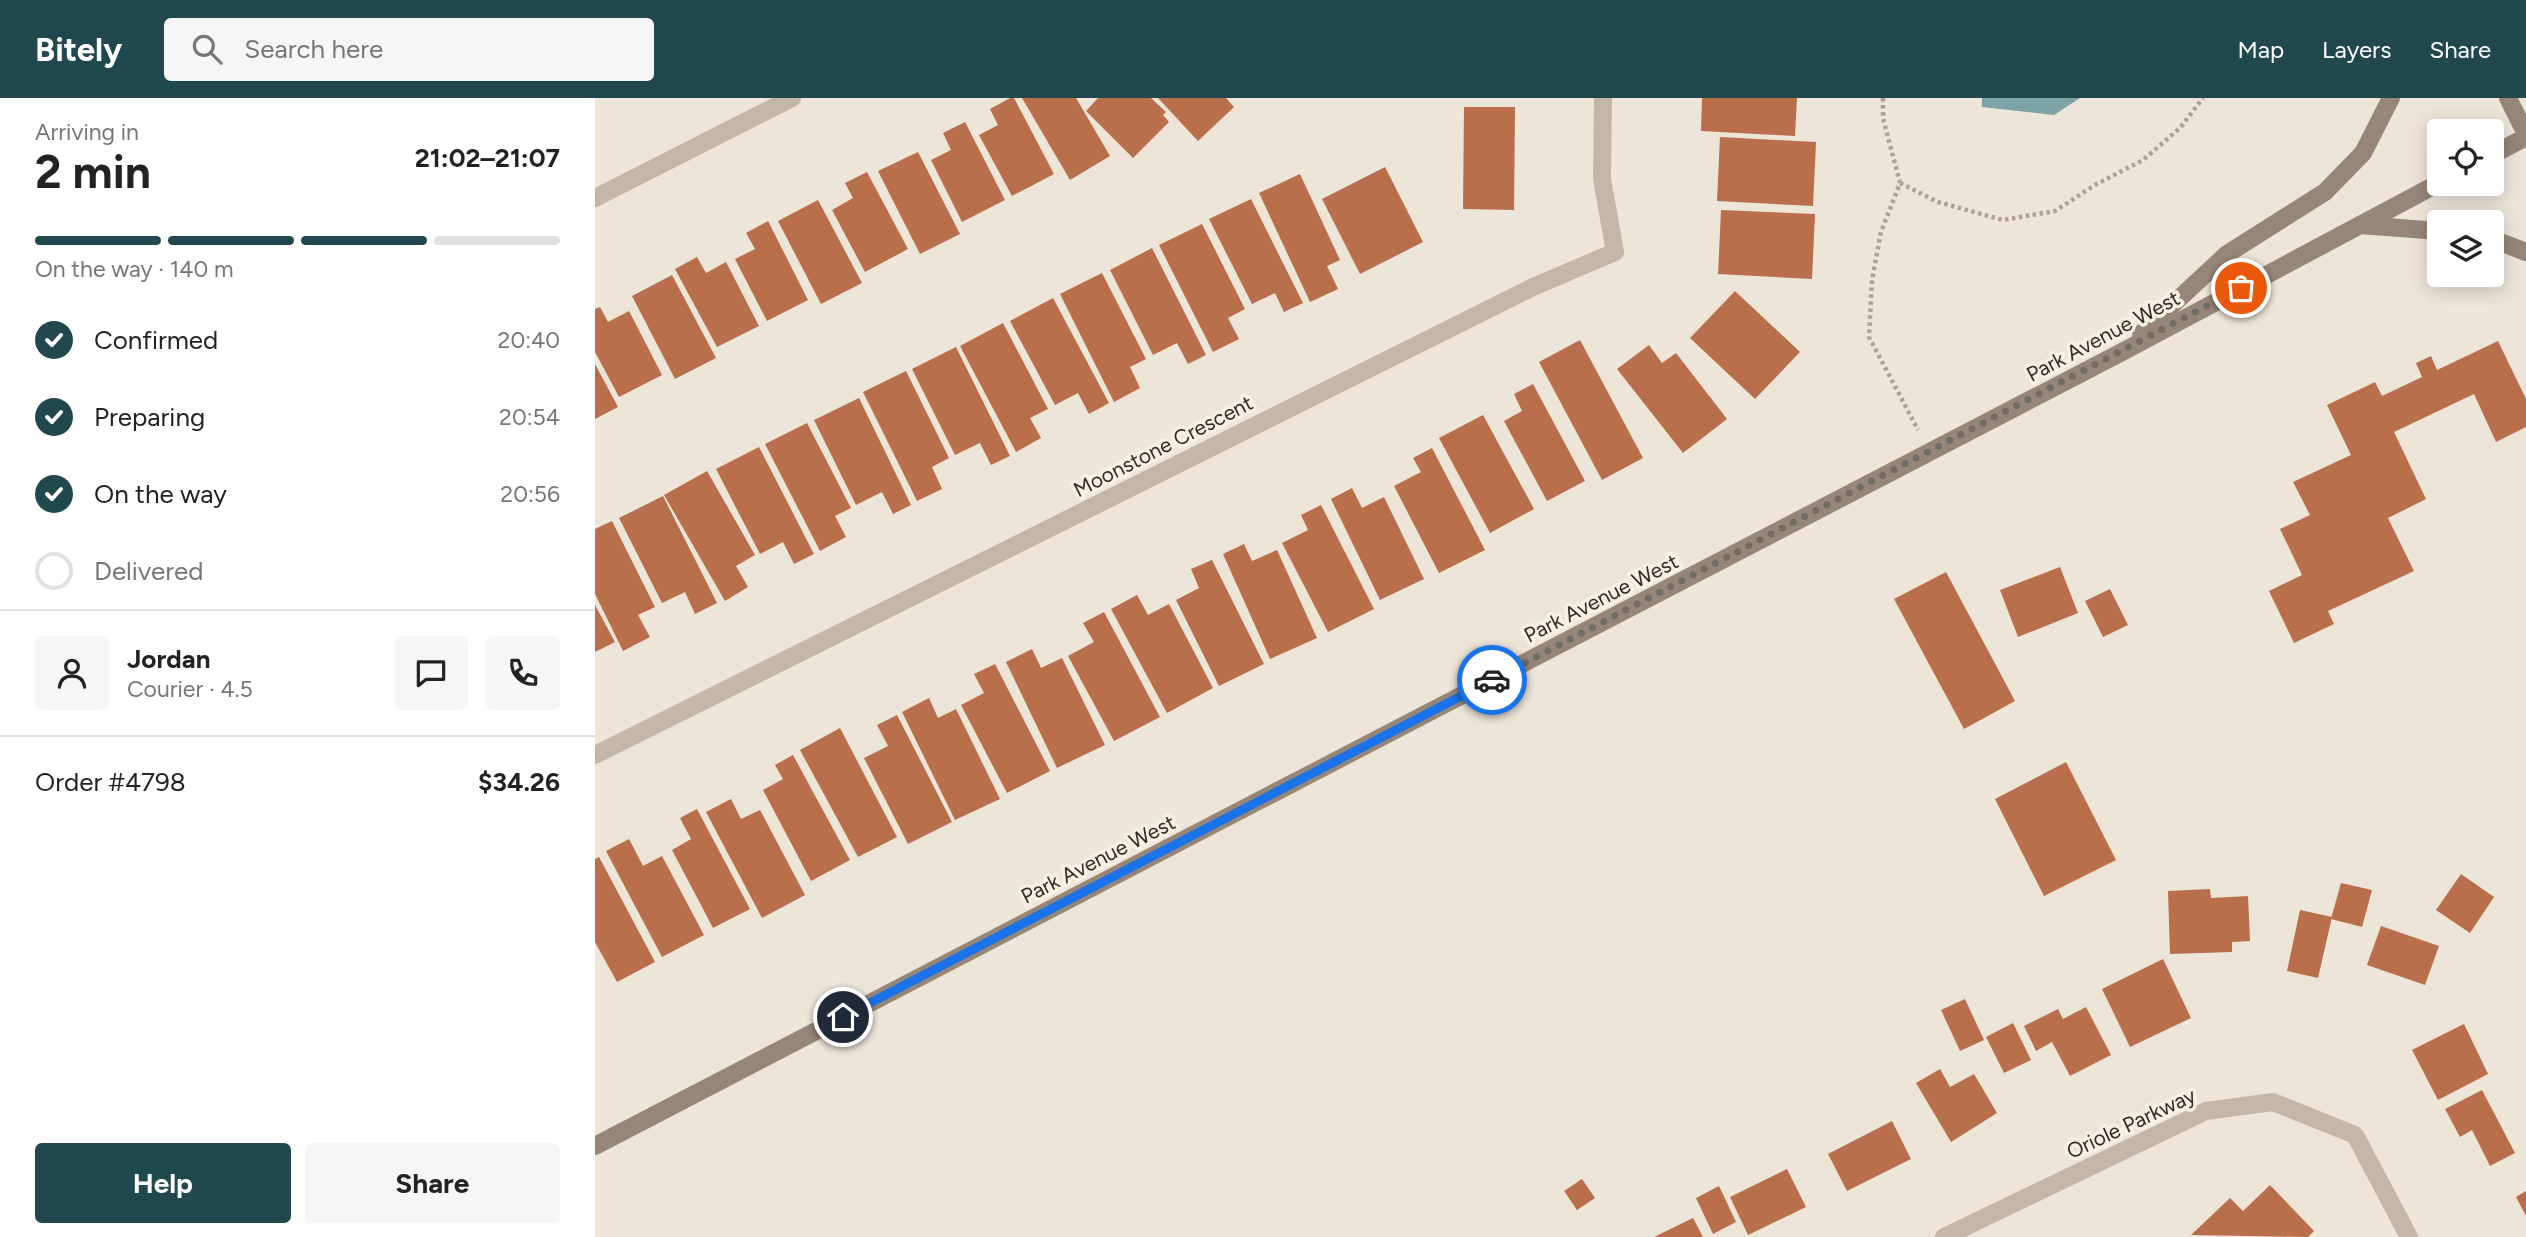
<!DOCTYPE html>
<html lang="en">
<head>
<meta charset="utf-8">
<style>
	body { margin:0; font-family:Figtree,sans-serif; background:#f6f6f6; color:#222; height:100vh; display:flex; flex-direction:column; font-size:26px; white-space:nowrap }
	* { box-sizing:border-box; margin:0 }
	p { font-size:23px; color:#767676 }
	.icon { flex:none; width:38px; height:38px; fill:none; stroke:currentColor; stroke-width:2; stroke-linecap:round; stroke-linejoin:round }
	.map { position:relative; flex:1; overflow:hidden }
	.sheet { display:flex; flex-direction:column; background:#fff; width:595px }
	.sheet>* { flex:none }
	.buttons { position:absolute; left:1832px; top:21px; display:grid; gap:14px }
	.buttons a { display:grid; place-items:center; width:77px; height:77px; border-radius:7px; background:#fff; box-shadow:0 4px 18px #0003; font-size:35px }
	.pin { position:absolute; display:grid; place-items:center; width:60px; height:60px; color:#fff; margin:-30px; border:4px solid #fff; border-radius:50%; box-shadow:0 2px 7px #0007 }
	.courier { position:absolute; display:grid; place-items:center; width:70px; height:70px; margin:-35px; border:5px solid #1a73e8; border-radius:50%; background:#fff; color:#222; box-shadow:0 2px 9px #0007 }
	.head em { font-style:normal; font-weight:700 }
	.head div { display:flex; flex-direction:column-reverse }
	.head { display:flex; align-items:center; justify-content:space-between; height:119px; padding:0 35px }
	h1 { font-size:46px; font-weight:700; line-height:52px }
	.bar { display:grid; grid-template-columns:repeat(4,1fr); gap:10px 7px; align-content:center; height:84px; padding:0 35px }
	.bar i { height:9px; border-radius:5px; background:#e0e0e0 }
	.bar .active { background:#21484e }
	.bar p { grid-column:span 4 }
	.line { display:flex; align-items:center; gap:18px; padding:0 35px; border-top:2px solid #e0e0e0 }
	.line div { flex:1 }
	.round { display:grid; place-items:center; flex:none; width:74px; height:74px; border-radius:7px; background:#f6f6f6 }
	ol { padding:0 35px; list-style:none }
	li { display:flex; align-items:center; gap:21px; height:77px }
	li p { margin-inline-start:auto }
	li .icon { padding:7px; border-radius:50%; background:#21484e; color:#fff; stroke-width:4 }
	li:last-child { color:#767676 }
	li i { width:38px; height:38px; border:4px solid #e0e0e0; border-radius:50% }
	.button { display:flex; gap:14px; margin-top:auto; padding:14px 35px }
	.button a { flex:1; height:80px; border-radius:7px; background:#21484e; color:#fff; font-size:28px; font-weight:700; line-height:80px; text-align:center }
	.button a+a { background:#f6f6f6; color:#222 }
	header { display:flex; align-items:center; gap:42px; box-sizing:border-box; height:98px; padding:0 35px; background:#21484e; color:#fff }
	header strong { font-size:33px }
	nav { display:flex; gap:38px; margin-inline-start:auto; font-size:24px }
	.search { width:490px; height:63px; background:#f6f6f6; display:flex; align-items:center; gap:18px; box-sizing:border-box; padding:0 24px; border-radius:7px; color:#767676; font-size:26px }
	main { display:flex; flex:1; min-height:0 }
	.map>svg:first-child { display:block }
</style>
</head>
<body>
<header>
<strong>Bitely</strong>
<div class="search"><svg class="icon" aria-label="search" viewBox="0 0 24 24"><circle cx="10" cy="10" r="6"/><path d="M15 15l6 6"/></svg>Search here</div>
<nav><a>Map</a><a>Layers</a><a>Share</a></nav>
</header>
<main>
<section class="sheet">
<div class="head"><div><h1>2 min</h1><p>Arriving in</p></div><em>21:02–21:07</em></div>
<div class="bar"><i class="active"></i><i class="active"></i><i class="active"></i><i></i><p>On the way · 140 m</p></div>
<ol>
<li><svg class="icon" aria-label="check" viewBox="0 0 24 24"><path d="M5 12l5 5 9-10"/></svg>Confirmed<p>20:40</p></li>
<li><svg class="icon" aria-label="check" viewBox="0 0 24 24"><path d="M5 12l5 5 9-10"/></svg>Preparing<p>20:54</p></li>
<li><svg class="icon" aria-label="check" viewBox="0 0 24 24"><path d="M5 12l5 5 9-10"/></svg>On the way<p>20:56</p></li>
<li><i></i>Delivered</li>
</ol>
<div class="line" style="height:126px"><a class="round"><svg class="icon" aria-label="person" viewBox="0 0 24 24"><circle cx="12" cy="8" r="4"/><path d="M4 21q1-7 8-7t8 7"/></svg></a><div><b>Jordan</b><p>Courier · 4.5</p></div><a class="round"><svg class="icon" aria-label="chat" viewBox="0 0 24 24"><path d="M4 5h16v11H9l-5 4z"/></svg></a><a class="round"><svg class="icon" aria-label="phone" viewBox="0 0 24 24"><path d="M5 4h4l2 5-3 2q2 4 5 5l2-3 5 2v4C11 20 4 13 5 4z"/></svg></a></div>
<div class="line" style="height:91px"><div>Order #4798</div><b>$34.26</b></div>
<div class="button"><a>Help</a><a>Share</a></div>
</section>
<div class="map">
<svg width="1931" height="1139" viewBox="0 0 1931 1139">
	<rect width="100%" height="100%" fill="#eee5d9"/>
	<path fill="#7ba3a8" d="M1387,0H1485L1459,17L1387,9Z"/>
	<g fill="#b96e4c">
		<path d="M415,0H419L459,76L417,98L384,37L403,27L395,11Z"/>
		<path d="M427,0H481L515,58L475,82Z"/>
		<path d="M503,0H556L571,14L568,17L574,24L538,60L491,13Z"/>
		<path d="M563,0H631L639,9L603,43Z"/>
		<path d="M1107,0H1202L1200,38L1106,33Z"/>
		<path d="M869,9H920L919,112L868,111Z"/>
		<path d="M370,24L410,102L367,124L336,62L356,52L348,35Z"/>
		<path d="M1125,39L1221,44L1218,108L1122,103Z"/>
		<path d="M323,54L365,136L325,156L283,73Z"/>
		<path d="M790,69L828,144L765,176L727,101Z"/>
		<path d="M272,74L313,151L270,174L237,112L258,100L250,85Z"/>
		<path d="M705,76L745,162L732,168L743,191L715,204L664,95Z"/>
		<path d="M656,101L708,205L689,214L680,195L657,206L614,121Z"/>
		<path d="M223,102L267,185L226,206L183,123Z"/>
		<path d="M1126,112L1220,116L1217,181L1123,176Z"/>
		<path d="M173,123L213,202L172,223L140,161L160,151L151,135Z"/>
		<path d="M607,126L650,211L633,220L644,241L618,254L564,147Z"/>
		<path d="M557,150L611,257L593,266L582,245L558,257L515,172Z"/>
		<path d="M102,159L111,175L131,164L164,228L122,249L80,171Z"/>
		<path d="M507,175L551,261L535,269L545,290L519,304L465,196Z"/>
		<path d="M77,177L121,260L80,281L37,198Z"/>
		<path d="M1140,193L1205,254L1160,301L1095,240Z"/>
		<path d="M458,200L514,305L494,316L483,295L460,307L415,223Z"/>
		<path d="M5,209L13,224L34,213L67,277L24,299L0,254V211Z"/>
		<path d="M408,225L453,311L435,320L446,340L421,354L365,248Z"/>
		<path d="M985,242L1048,360L1007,382L944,264Z"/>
		<path d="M1903,243L1931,301V329L1901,344L1879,296L1799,334L1831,401L1793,420L1819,473L1733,513L1739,526L1699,545L1674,493L1707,477L1685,431L1715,417L1698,384L1756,357L1732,307L1780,284L1787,298L1827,279L1821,265L1836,258L1842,272Z"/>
		<path d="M1054,247L1067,265L1081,255L1132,321L1088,355L1022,271Z"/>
		<path d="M361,249L415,358L396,367L385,345L360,357L317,271Z"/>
		<path d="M0,266L23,309L0,321Z"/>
		<path d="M311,273L354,360L337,369L347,391L322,403L268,294Z"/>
		<path d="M938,286L990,383L952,403L909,323L927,313L919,296Z"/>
		<path d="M264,300L316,407L298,416L287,394L261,407L219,322Z"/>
		<path d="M888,317L939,411L895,435L844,340Z"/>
		<path d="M212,325L256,410L240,418L251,439L225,453L170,346Z"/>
		<path d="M164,349L219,456L199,466L188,444L165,456L121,371Z"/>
		<path d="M837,350L890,452L844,475L799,388L826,374L818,360Z"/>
		<path d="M112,373L160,457L141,468L153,489L130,503L69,397Z"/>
		<path d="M757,390L767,410L789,399L829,481L785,502L736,401Z"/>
		<path d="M68,398L122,505L100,516L90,494L67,505L24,420Z"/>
		<path d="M726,407L779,511L733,534L687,445L713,432L706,417Z"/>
		<path d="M17,423L60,509L43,517L55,539L28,553L0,496V431Z"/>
		<path d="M649,446L657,463L682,452L722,540L675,561L628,456Z"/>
		<path d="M617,462L669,566L624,588L581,502L604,490L596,471Z"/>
		<path d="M1465,469L1483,515L1423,539L1405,492Z"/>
		<path d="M1351,474L1420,603L1369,631L1299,501Z"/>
		<path d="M1515,491L1533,527L1508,539L1490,503Z"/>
		<path d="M542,497L553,517L574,506L618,590L572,615L516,511Z"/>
		<path d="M0,507L20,544L0,554Z"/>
		<path d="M509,514L565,619L519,643L473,558L499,544L488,525Z"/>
		<path d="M437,551L446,570L467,560L510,647L462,670L411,564Z"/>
		<path d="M400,566L455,673L412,695L366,607L389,595L379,576Z"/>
		<path d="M334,600L343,620L361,611L405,701L360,722L307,614Z"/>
		<path d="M302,617L357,724L313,746L269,660L293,648L282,627Z"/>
		<path d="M245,630L302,739L263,759L205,652Z"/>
		<path d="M198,657L255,762L216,783L168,692L188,681L180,667Z"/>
		<path d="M1471,664L1521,762L1449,798L1400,701Z"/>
		<path d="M136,701L146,721L165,712L210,797L167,820L111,714Z"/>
		<path d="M102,711L155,811L118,830L77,752L96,741L85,720Z"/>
		<path d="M34,741L48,768L67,758L109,837L67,859L11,753Z"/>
		<path d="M4,759L60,864L22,884L0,844V761Z"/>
		<path d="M1866,776L1899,799L1875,835L1841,812Z"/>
		<path d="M1746,785L1777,792L1767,829L1736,821Z"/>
		<path d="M1615,791L1616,800L1653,798L1655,843L1637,844V854L1575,856L1573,793Z"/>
		<path d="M1705,812L1737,819L1723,880L1692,873Z"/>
		<path d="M1786,828L1844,848L1830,887L1772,867Z"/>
		<path d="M1568,861L1596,920L1535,949L1507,891Z"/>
		<path d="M1370,901L1389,942L1365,953L1346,912Z"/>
		<path d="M1491,909L1516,957L1475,978L1457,944L1441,953L1429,928L1463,911L1468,921Z"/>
		<path d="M1418,925L1436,962L1409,975L1391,939Z"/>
		<path d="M1869,926L1893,976L1843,1002L1817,952Z"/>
		<path d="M1345,971L1355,989L1379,976L1402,1015L1356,1044L1321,985Z"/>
		<path d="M1887,992L1920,1055L1895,1068L1877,1032L1865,1039L1850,1011Z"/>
		<path d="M1297,1023L1316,1061L1252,1093L1233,1056Z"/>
		<path d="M1192,1071L1211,1109L1153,1137L1135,1099Z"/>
		<path d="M987,1081L1000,1100L982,1112L969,1093Z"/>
		<path d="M1675,1087L1719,1133L1713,1139L1596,1137L1635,1100L1648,1113Z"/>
		<path d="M1124,1088L1141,1124L1118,1136L1101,1100Z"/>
		<path d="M1931,1093V1118L1921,1099Z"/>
		<path d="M1098,1120L1108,1139H1059Z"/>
	</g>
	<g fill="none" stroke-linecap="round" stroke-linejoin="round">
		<g stroke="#b0a091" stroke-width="4.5" stroke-dasharray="3.5 3.5" stroke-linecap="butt">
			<path d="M1288,0V20L1305,85L1286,134L1277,182L1274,239L1323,332"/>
			<path d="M1305,85L1343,104L1408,122L1460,113L1500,87L1548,62L1585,30L1608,0"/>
		</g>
		<g stroke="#c4b6a6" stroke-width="18">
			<path d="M0,100L197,0"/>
			<path d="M0,657L938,189L1020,154L1007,81L1008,0"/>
			<path d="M1349,1139L1611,1013L1678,1004L1760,1037L1814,1139"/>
		</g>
		<g stroke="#978678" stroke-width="18">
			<path d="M1913,0L1931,36"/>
			<path d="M1897,57L1931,39"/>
			<path d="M1765,127L1844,133"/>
			<path d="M1897,141L1931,154"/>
			<path d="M1546,236L1632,156L1730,94L1768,55L1796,0"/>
			<path d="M0,1048L1527,254L1844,85"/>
		</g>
	</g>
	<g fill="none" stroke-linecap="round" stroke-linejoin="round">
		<path stroke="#736c65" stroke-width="7" stroke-dasharray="0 12.6" d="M897,582L1646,190"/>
		<path stroke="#1a73e8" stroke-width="9" d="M248,919L897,582"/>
	</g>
	<g text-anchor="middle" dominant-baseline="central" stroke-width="7" stroke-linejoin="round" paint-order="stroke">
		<g font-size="21" fill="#312b26" stroke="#f6efe4">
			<text transform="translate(1508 238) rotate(-28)">Park Avenue West</text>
			<text transform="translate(568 348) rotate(-27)">Moonstone Crescent</text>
			<text transform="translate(1006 500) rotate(-27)">Park Avenue West</text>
			<text transform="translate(503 761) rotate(-27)">Park Avenue West</text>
			<text transform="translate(1536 1025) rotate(-25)">Oriole Parkway</text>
		</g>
	</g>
</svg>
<div class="buttons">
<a><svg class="icon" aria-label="locate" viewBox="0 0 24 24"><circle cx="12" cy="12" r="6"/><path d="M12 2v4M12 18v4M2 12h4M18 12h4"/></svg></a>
<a><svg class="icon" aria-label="layers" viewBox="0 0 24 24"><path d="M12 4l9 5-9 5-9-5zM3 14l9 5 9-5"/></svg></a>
</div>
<div class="pin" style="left:1646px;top:190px;background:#ea580c"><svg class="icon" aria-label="bag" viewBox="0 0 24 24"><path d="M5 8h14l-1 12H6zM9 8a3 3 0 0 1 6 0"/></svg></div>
<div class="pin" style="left:248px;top:919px;background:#1f2937"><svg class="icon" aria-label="home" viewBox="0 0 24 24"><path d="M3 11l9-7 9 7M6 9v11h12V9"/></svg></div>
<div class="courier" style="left:897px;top:582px"><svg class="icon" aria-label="car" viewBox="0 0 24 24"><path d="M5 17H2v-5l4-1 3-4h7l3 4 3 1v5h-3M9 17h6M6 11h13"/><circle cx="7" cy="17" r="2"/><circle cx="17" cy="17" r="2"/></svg></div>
</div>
</main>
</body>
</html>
